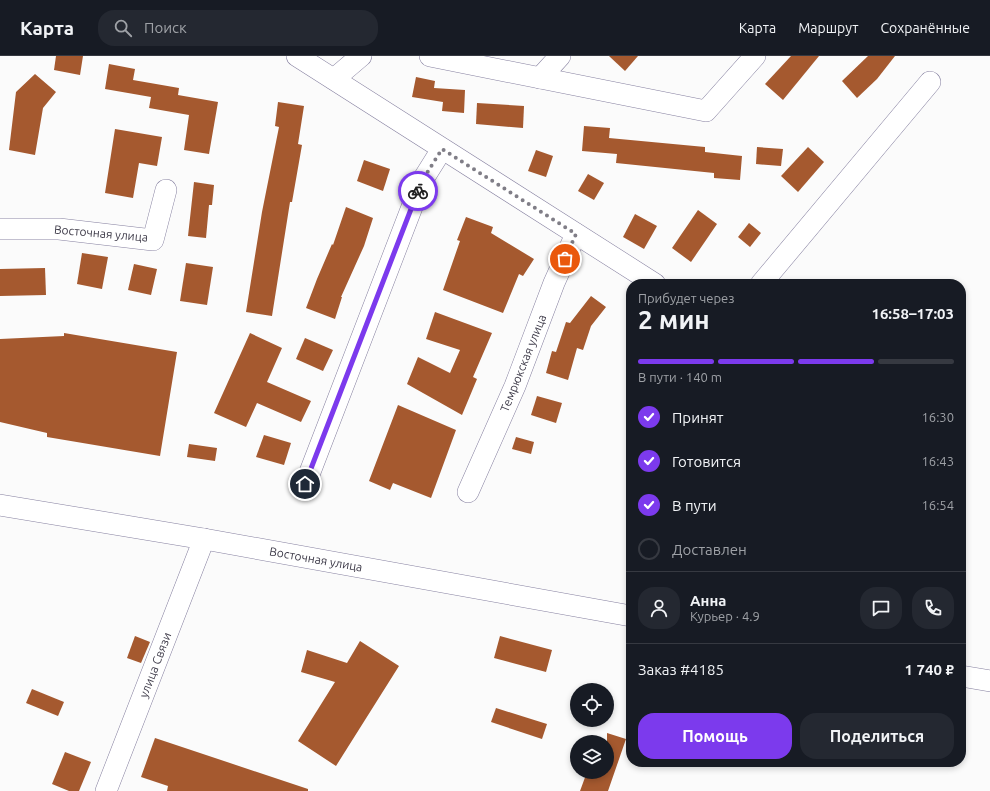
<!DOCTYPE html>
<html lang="ru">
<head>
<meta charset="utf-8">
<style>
	body { margin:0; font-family:Ubuntu,sans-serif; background:#242831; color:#f1f3f6; height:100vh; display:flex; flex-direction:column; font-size:15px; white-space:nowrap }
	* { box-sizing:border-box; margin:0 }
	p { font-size:13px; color:#9ea1a6 }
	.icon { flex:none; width:22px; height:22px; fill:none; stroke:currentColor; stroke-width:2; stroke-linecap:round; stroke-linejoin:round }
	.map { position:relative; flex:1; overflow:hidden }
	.sheet { position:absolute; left:626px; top:223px; width:340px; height:488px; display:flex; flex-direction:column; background:#171b24; border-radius:16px; box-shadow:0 2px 6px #0003 }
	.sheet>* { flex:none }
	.tools { position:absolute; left:570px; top:627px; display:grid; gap:8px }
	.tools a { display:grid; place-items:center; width:44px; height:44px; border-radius:50%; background:#171b24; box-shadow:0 2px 6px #0003; font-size:20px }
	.pin { position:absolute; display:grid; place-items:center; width:34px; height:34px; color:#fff; margin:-17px; border:2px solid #fff; border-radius:50%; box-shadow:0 1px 4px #0007 }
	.courier { position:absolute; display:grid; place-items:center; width:40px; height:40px; margin:-20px; border:3px solid #7c3aed; border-radius:50%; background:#fff; color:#222; box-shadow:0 1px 5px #0007 }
	.overview em { font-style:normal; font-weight:700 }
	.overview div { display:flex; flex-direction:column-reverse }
	.overview { display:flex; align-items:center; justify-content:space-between; height:68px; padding:0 12px }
	h1 { font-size:26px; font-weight:700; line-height:30px }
	.bar { display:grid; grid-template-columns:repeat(4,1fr); gap:6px 4px; align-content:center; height:48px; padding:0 12px }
	.bar i { height:5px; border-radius:3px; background:#363941 }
	.bar .on { background:#7c3aed }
	.bar p { grid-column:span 4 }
	.line { display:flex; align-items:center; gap:10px; padding:0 12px; border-top:1px solid #363941 }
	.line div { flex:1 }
	.round { display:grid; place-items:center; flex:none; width:42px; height:42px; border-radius:16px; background:#242831 }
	ol { padding:0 12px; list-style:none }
	li { display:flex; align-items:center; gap:12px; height:44px }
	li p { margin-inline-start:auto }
	li .icon { padding:4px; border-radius:50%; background:#7c3aed; color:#fff; stroke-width:4 }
	li:last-child { color:#9ea1a6 }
	li i { width:22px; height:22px; border:2px solid #363941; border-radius:50% }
	.action { display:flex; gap:8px; margin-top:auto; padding:8px 12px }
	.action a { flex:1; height:46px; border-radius:16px; background:#7c3aed; color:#fff; font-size:16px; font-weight:700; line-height:46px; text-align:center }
	.action a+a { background:#242831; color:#f1f3f6 }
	header { display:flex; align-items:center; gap:24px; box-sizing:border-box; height:56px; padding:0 20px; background:#171b24; border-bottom:1px solid #363941 }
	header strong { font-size:19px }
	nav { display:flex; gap:22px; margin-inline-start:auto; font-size:14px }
	.search { width:280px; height:36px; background:#242831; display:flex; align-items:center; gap:10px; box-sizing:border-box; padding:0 14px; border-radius:16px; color:#9ea1a6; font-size:15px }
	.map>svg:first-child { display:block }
</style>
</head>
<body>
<header>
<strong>Карта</strong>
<div class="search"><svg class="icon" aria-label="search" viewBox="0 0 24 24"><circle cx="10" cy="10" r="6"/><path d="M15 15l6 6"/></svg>Поиск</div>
<nav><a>Карта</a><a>Маршрут</a><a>Сохранённые</a></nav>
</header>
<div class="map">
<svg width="990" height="735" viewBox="0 0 990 735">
	<rect width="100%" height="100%" fill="#fbfbfb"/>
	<g fill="#a5592f">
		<path d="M56,0H83L80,19L54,14Z"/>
		<path d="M609,0H638L625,15Z"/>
		<path d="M791,0H819L783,44L765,28Z"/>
		<path d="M868,0H895L877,23L857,42L842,25Z"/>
		<path d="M109,8L135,13L133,24L179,32L178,39L218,46L209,98L184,94L189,59L149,52L151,41L105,33Z"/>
		<path d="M35,18L56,36L43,52L35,99L9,94L16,36Z"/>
		<path d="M416,21L435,25L434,32L465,34L464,57L442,55L443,46L412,41Z"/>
		<path d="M278,46L304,50L298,88L302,89L292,146H290L272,260L246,256L262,156L279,71L275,70Z"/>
		<path d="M477,47L524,50L523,72L476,68Z"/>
		<path d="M584,70L610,72L609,82L705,91V96L742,100L740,124L714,122V117L616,107L617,98L582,95Z"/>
		<path d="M115,73L162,81L157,110L139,107L133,142L105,137Z"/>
		<path d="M757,91L783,93L781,110L756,108Z"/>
		<path d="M808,91L824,106L798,136L781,120Z"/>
		<path d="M536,94L553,100L546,121L528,115Z"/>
		<path d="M364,104L390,113L383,135L357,125Z"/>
		<path d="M588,118L604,127L594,144L578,135Z"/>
		<path d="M194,126L214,129L212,149H209L206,182L188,180Z"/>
		<path d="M346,151L373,162L364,190L341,241H342L335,263L306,252L317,223L332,188L333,189Z"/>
		<path d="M698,154L717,168L691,206L672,192Z"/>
		<path d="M635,158L657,170L644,193L623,181Z"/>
		<path d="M466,161L493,171L491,177L534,203L523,220L519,218L503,257L443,234L460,185L457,184Z"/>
		<path d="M749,167L761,177L750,191L738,181Z"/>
		<path d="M82,197L108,201L102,233L77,228Z"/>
		<path d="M186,207L213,211L207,249L180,245Z"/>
		<path d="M134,208L157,213L151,239L128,234Z"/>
		<path d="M45,212L46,239L0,240V213Z"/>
		<path d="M591,240L606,251L591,270L583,294L577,292L568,324L546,317L552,295L556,296L566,266L570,267Z"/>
		<path d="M435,256L492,277L473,321L477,323L462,359L407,328L418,301L450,317L460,294L426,283Z"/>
		<path d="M64,277L177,296L160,400L47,381V377L0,366V283L64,280Z"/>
		<path d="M250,277L282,292L267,326L311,345L301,366L257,347L246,371L214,357Z"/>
		<path d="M305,282L333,294L323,315L296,303Z"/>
		<path d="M537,340L562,347L556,367L531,359Z"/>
		<path d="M398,349L456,374L431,442L393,427L390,434L369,425Z"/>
		<path d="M264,379L291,387L284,409L256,401Z"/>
		<path d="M516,381L534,386L531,398L512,393Z"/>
		<path d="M189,388L217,392L215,405L187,401Z"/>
		<path d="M135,580L150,586L141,607L127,602Z"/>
		<path d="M500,580L552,594L546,616L494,602Z"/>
		<path d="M360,585L399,610L336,710L298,685L335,626L301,616L307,594L347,607Z"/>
		<path d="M32,633L64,646L58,660L26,647Z"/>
		<path d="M496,652L547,668L542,683L491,666Z"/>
		<path d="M607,677L626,683L608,735H580L587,716H607Z"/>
		<path d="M155,682L308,733V735H167L168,730L141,721Z"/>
		<path d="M65,696L91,706L79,735H69L52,728Z"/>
	</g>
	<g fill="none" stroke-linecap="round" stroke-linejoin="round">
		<defs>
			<g id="minor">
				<path d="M297,0L655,228"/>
				<path d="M430,0L706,55L755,0"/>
				<path d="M540,22L560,0"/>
				<path d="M334,23L361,0"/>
				<path d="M0,173H59L153,184L166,134"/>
				<path d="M761,228L930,26"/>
				<path d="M305,429L422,125L442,93"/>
				<path d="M468,436L515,330L554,227L576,178"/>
				<path d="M0,449L204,483L631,560"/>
				<path d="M961,620L990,625"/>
				<path d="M106,735L204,483"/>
			</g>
		</defs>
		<use href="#minor" stroke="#8680a0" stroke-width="22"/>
		<use href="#minor" stroke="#fff" stroke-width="21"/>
	</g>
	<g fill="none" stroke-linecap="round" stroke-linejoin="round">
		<path stroke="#807e87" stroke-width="4" stroke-dasharray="0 7.2" d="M418,135L422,125L442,93L576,178L565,203"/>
		<path stroke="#7c3aed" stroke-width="5" d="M305,428L418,135"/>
	</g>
	<g text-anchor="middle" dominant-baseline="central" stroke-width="4" stroke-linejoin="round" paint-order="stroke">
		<g font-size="12" fill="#3d3a48" stroke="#fff">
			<text transform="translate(101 177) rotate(5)">Восточная улица</text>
			<text transform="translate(523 307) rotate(-68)">Темрюкская улица</text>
			<text transform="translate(316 503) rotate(10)">Восточная улица</text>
			<text transform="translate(155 609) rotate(-69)">улица Связи</text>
		</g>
	</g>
</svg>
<div class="tools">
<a><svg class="icon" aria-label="locate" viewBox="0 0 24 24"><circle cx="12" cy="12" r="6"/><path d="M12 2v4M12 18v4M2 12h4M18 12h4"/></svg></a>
<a><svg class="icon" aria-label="layers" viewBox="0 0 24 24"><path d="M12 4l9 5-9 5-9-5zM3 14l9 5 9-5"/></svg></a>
</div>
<div class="pin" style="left:565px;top:203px;background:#ea580c"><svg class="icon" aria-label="bag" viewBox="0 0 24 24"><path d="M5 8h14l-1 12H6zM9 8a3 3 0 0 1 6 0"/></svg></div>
<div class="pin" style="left:305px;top:428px;background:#1f2937"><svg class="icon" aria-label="home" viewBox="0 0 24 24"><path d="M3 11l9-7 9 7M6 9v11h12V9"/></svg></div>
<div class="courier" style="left:418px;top:135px"><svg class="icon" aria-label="bike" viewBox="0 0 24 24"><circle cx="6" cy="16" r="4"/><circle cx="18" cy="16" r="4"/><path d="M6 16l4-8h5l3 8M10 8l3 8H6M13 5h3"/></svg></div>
<section class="sheet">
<div class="overview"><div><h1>2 мин</h1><p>Прибудет через</p></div><em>16:58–17:03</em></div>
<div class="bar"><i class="on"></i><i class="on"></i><i class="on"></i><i></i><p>В пути · 140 m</p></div>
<ol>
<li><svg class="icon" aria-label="check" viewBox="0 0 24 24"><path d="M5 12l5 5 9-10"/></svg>Принят<p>16:30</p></li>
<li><svg class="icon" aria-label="check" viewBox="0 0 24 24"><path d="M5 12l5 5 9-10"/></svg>Готовится<p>16:43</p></li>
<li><svg class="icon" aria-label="check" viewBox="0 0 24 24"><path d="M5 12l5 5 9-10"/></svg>В пути<p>16:54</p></li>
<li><i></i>Доставлен</li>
</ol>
<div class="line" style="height:72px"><a class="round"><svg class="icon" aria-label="person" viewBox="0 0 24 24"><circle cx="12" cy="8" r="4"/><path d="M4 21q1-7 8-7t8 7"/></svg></a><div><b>Анна</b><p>Курьер · 4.9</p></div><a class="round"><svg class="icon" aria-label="chat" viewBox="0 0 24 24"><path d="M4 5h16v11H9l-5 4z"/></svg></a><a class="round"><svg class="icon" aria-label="phone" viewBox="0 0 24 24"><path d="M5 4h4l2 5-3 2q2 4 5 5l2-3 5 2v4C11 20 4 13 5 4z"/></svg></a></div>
<div class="line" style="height:52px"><div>Заказ #4185</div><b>1 740 ₽</b></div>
<div class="action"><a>Помощь</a><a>Поделиться</a></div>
</section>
</div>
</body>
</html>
